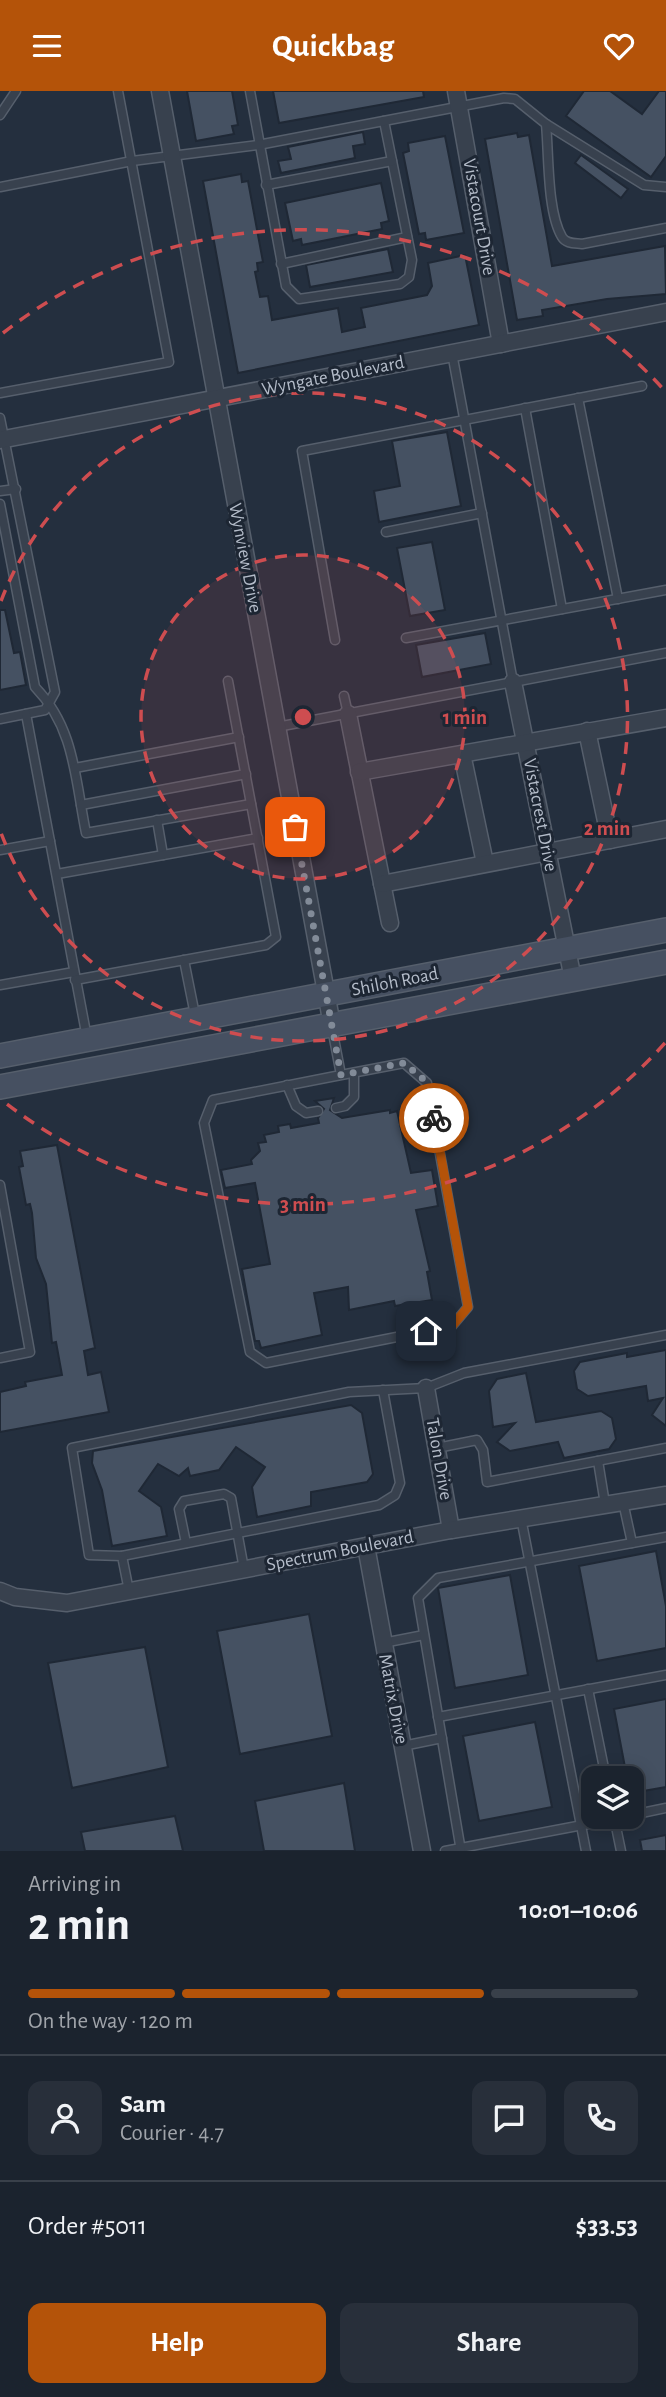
<!DOCTYPE html>
<html lang="en">
<head>
<meta charset="utf-8">
<style>
	body { margin:0; font-family:"Alegreya Sans",sans-serif; background:#282f3a; color:#f1f3f6; height:100vh; display:flex; flex-direction:column; font-size:26px; white-space:nowrap }
	* { box-sizing:border-box; margin:0 }
	p { font-size:23px; color:#a0a4aa }
	.icon { flex:none; width:38px; height:38px; fill:none; stroke:currentColor; stroke-width:2; stroke-linecap:round; stroke-linejoin:round }
	.map { position:relative; height:1760px; overflow:hidden }
	.side { display:flex; flex-direction:column; background:#1b232e; flex:1 }
	.side>* { flex:none }
	.fabs { position:absolute; left:581px; top:1675px; display:grid; gap:14px }
	.fabs a { display:grid; place-items:center; width:63px; height:63px; border-radius:14px; background:#1b232e; box-shadow:0 4px 18px #0003,0 0 0 2px #39404a; font-size:35px }
	.pin { position:absolute; display:grid; place-items:center; width:60px; height:60px; color:#fff; margin:-30px; border-radius:14px; box-shadow:0 4px 10px #0006 }
	.courier { position:absolute; display:grid; place-items:center; width:70px; height:70px; margin:-35px; border:5px solid #b45309; border-radius:50%; background:#fff; color:#222; box-shadow:0 2px 9px #0007 }
	.overview em { font-style:normal; font-weight:600 }
	.overview div { display:flex; flex-direction:column-reverse }
	.overview { display:flex; align-items:center; justify-content:space-between; height:119px; padding:0 28px }
	h1 { font-size:46px; font-weight:600; line-height:52px }
	.bar { display:grid; grid-template-columns:repeat(4,1fr); gap:10px 7px; align-content:center; height:84px; padding:0 28px }
	.bar i { height:9px; border-radius:5px; background:#39404a }
	.bar .current { background:#b45309 }
	.bar p { grid-column:span 4 }
	.line { display:flex; align-items:center; gap:18px; padding:0 28px; border-top:2px solid #39404a }
	.line div { flex:1 }
	.round { display:grid; place-items:center; flex:none; width:74px; height:74px; border-radius:14px; background:#282f3a }
	.button { display:flex; gap:14px; margin-top:auto; padding:14px 28px }
	.button a { flex:1; height:80px; border-radius:14px; background:#b45309; color:#fff; font-size:28px; font-weight:600; line-height:80px; text-align:center }
	.button a+a { background:#282f3a; color:#f1f3f6 }
	header { display:flex; justify-content:space-between; align-items:center; height:91px; padding:0 28px; background:#b45309; color:#fff; font-size:32px; font-weight:600 }
	.map>svg:first-child { display:block }
</style>
</head>
<body>
<header><svg class="icon" aria-label="menu" viewBox="0 0 24 24"><path d="M4 6h16M4 12h16M4 18h16"/></svg>Quickbag<svg class="icon" aria-label="heart" viewBox="0 0 24 24"><path d="M12 20l-8-8c-3-5 5-10 8-4 3-6 11-1 8 4z"/></svg></header>
<div class="map">
<svg width="666" height="1760" viewBox="0 0 666 1760">
	<rect width="100%" height="100%" fill="#242f3e"/>
	<g fill="#455162" stroke="#1f2835" stroke-width="2">
		<path d="M187,0H232L238,34L232,35L234,43L196,50Z"/>
		<path d="M273,0H423L424,6L279,32Z"/>
		<path d="M584,0H610L642,23L659,0H666V65L651,86L566,25Z"/>
		<path d="M363,41L365,53L353,55L355,67L281,82L278,70L291,68L288,56Z"/>
		<path d="M517,42L518,46L529,44L552,175L665,155L666,203L607,208L542,219L543,225L517,229L485,48Z"/>
		<path d="M445,45L464,142L426,149L425,142L419,143L403,62L409,60L408,52Z"/>
		<path d="M581,64L628,98L621,107L575,72Z"/>
		<path d="M241,83L242,91L248,90L263,171L257,172L258,180L255,181L260,206L268,205L272,229L338,217L342,241L365,236L361,217L427,204L432,195L428,172L465,164L479,234L238,282L203,90Z"/>
		<path d="M381,92L389,130L381,132L382,138L302,154L301,148L293,150L285,112Z"/>
		<path d="M388,158L393,181L310,196L306,174Z"/>
		<path d="M447,341L461,415L379,431L374,400L400,395L392,350Z"/>
		<path d="M432,451L445,519L410,525L397,457Z"/>
		<path d="M0,519H5L14,562L20,561L26,594L0,599Z"/>
		<path d="M485,542L491,573L422,586L416,554Z"/>
		<path d="M334,1007L330,1019L342,1027L390,1019V1022L397,1020L411,1082L432,1079L438,1115L416,1119L430,1180L427,1181L432,1209L395,1215L394,1210L349,1219L348,1196L314,1202L322,1244L261,1257L259,1250H255L242,1178L270,1173L255,1092L225,1097L221,1079L252,1073L251,1069L260,1060L258,1052L266,1051L264,1044L279,1041L278,1035L290,1033L291,1037L319,1032L318,1027L324,1018L315,1010Z"/>
		<path d="M57,1054L95,1257L84,1260L88,1284L101,1281L109,1321L0,1341V1301L26,1295L25,1291L62,1284L56,1251L52,1252L46,1193L36,1167L32,1122L30,1113L26,1114L19,1076L23,1075L20,1060Z"/>
		<path d="M666,1259V1335L652,1324L663,1307L648,1310L646,1295L588,1305L577,1298L574,1280L580,1271L627,1262V1266Z"/>
		<path d="M526,1282L536,1331L601,1320L612,1327L616,1348L609,1358L564,1367L558,1351L510,1360L497,1351L515,1332L493,1336L489,1300L497,1288Z"/>
		<path d="M351,1314L362,1322L373,1383L367,1391L311,1401V1415L257,1426L252,1396L265,1376L236,1356L219,1379L190,1385L188,1377L179,1385L158,1373L139,1400L161,1416L167,1445L112,1455L102,1399L92,1372L93,1360Z"/>
		<path d="M656,1460L666,1515V1557L597,1570L579,1475Z"/>
		<path d="M510,1484L528,1584L455,1597L438,1497Z"/>
		<path d="M309,1523L332,1645L240,1663L217,1540Z"/>
		<path d="M145,1556L168,1676L72,1697L48,1572Z"/>
		<path d="M666,1608V1696L632,1702V1687H627L614,1618Z"/>
		<path d="M535,1631L552,1716L479,1730L463,1645Z"/>
		<path d="M344,1692L355,1760H264L255,1710Z"/>
		<path d="M175,1725L183,1760H85L81,1741Z"/>
		<path d="M666,1744V1760H642L640,1749Z"/>
	</g>
	<g fill="none" stroke-linecap="round" stroke-linejoin="round">
		<defs>
			<g id="service">
				<path d="M250,0L286,195L299,208L400,193L409,186L412,169L384,30"/>
				<path d="M0,24L16,0"/>
				<path d="M546,33L644,94L666,96"/>
				<path d="M266,94L392,70"/>
				<path d="M0,96L132,70L258,54L504,7L515,8L546,33C549,64 547,121 562,146C566,153 575,152 582,153L666,137"/>
				<path d="M281,173L407,146"/>
				<path d="M452,262L513,591"/>
				<path d="M0,302L169,271L118,0"/>
				<path d="M578,307L618,508"/>
				<path d="M525,317L562,518"/>
				<path d="M0,327L55,601L45,619L0,628"/>
				<path d="M0,400L16,398"/>
				<path d="M0,413L35,596C75,637 75,688 86,742L251,713"/>
				<path d="M386,441L482,422"/>
				<path d="M406,547L666,499"/>
				<path d="M335,549L302,360L642,295"/>
				<path d="M344,605L348,623"/>
				<path d="M26,623L87,947"/>
				<path d="M277,636L666,562"/>
				<path d="M75,677L239,646"/>
				<path d="M81,714L246,683"/>
				<path d="M157,729L163,764"/>
				<path d="M0,759L50,750"/>
				<path d="M57,783L258,747"/>
				<path d="M184,869L195,924"/>
				<path d="M75,889L266,854L276,846L228,590"/>
				<path d="M0,894L74,881"/>
				<path d="M332,937L341,984L404,972L427,992L468,1216L452,1235L266,1272L250,1261L204,1032L213,1009L341,984"/>
				<path d="M287,994L296,1015L306,1022L318,1020"/>
				<path d="M336,1017L345,1015L354,1006V982"/>
				<path d="M0,1094L30,1261L0,1267"/>
				<path d="M437,1357L477,1349L483,1359L487,1391L666,1357"/>
				<path d="M598,1370L605,1413"/>
				<path d="M623,1411L632,1452"/>
				<path d="M521,1427L586,1760"/>
				<path d="M186,1452L179,1418L184,1410L224,1403L231,1407L244,1478"/>
				<path d="M122,1465L379,1414L395,1404L400,1392L383,1299"/>
				<path d="M129,1500L122,1465L89,1464L72,1357L349,1301L426,1297L464,1282L666,1244"/>
				<path d="M383,1552L424,1544"/>
				<path d="M588,1598L606,1687"/>
				<path d="M438,1626L666,1584"/>
				<path d="M403,1655L442,1647"/>
				<path d="M632,1724L666,1717"/>
				<path d="M614,1726L621,1760"/>
				<path d="M445,1760L625,1726"/>
				<path d="M461,1760L418,1507L438,1487L666,1446"/>
			</g>
			<g id="minor">
				<path d="M160,0L332,934"/>
				<path d="M456,0L501,253"/>
				<path d="M0,349L666,221"/>
				<path d="M513,591L573,888"/>
				<path d="M348,623L390,832"/>
				<path d="M587,640L610,749"/>
				<path d="M462,663L485,772"/>
				<path d="M359,681L666,627"/>
				<path d="M382,793L666,738"/>
				<path d="M426,1297L451,1439"/>
				<path d="M366,1455L422,1760"/>
				<path d="M0,1500L15,1506L67,1512L451,1439L666,1404"/>
			</g>
			<g id="secondary">
				<path d="M0,965L666,839"/>
				<path d="M0,996L666,871"/>
			</g>
		</defs>
		<use href="#service" stroke="#565f6c" stroke-width="11"/>
		<use href="#minor" stroke="#565f6c" stroke-width="19"/>
		<use href="#secondary" stroke="#565f6c" stroke-width="26"/>
		<use href="#service" stroke="#38414e" stroke-width="8"/>
		<use href="#minor" stroke="#38414e" stroke-width="16"/>
		<use href="#secondary" stroke="#465061" stroke-width="23"/>
	</g>
	<g fill="none" stroke-linecap="round" stroke-linejoin="round">
		<path stroke="#828b98" stroke-width="7" stroke-dasharray="0 12.6" d="M295,736L341,984L404,972L428,992L434,1027"/>
		<path stroke="#b45309" stroke-width="9" d="M426,1240L452,1235L468,1216L434,1027"/>
	</g>
	<circle cx="303" cy="626" r="162" fill="#ce4d50" fill-opacity=".12"/>
	<g fill="none" stroke="#ce4d50" stroke-width="3.5" stroke-dasharray="12 9">
		<circle cx="303" cy="626" r="162"/>
		<path d="M1 510A324 324 0 1 1 1 742"/>
		<path d="M665 952A487 487 0 0 1 3 1010M3 242A487 487 0 0 1 665 300"/>
	</g>
	<g text-anchor="middle" dominant-baseline="central" stroke-width="6" stroke-linejoin="round" paint-order="stroke">
		<g font-size="19" fill="#b4bcc9" stroke="#1d2633">
			<text transform="translate(479 126) rotate(80)">Vistacourt Drive</text>
			<text transform="translate(333 285) rotate(-11)">Wyngate Boulevard</text>
			<text transform="translate(245 467) rotate(79)">Wynview Drive</text>
			<text transform="translate(540 724) rotate(79)">Vistacrest Drive</text>
			<text transform="translate(395 891) rotate(-11)">Shiloh Road</text>
			<text transform="translate(439 1368) rotate(80)">Talon Drive</text>
			<text transform="translate(340 1460) rotate(-11)">Spectrum Boulevard</text>
			<text transform="translate(393 1608) rotate(79)">Matrix Drive</text>
		</g>
	</g>
	<circle cx="303" cy="626" r="10" fill="#ce4d50" stroke="#1d2633" stroke-width="3.5"/>
	<g font-size="21" text-anchor="middle" font-weight="bold" fill="#ce4d50" stroke="#1d2633" stroke-width="6" stroke-linejoin="round" paint-order="stroke">
		<text x="465" y="633">1 min</text>
		<text x="607" y="744">2 min</text>
		<text x="303" y="1120">3 min</text>
	</g>
</svg>
<div class="fabs">
<a><svg class="icon" aria-label="layers" viewBox="0 0 24 24"><path d="M12 4l9 5-9 5-9-5zM3 14l9 5 9-5"/></svg></a>
</div>
<div class="pin" style="left:295px;top:736px;background:#ea580c"><svg class="icon" aria-label="bag" viewBox="0 0 24 24"><path d="M5 8h14l-1 12H6zM9 8a3 3 0 0 1 6 0"/></svg></div>
<div class="pin" style="left:426px;top:1240px;background:#1f2937"><svg class="icon" aria-label="home" viewBox="0 0 24 24"><path d="M3 11l9-7 9 7M6 9v11h12V9"/></svg></div>
<div class="courier" style="left:434px;top:1027px"><svg class="icon" aria-label="bike" viewBox="0 0 24 24"><circle cx="6" cy="16" r="4"/><circle cx="18" cy="16" r="4"/><path d="M6 16l4-8h5l3 8M10 8l3 8H6M13 5h3"/></svg></div>
</div>
<section class="side">
<div class="overview"><div><h1>2 min</h1><p>Arriving in</p></div><em>10:01–10:06</em></div>
<div class="bar"><i class="current"></i><i class="current"></i><i class="current"></i><i></i><p>On the way · 120 m</p></div>
<div class="line" style="height:126px"><a class="round"><svg class="icon" aria-label="person" viewBox="0 0 24 24"><circle cx="12" cy="8" r="4"/><path d="M4 21q1-7 8-7t8 7"/></svg></a><div><b>Sam</b><p>Courier · 4.7</p></div><a class="round"><svg class="icon" aria-label="chat" viewBox="0 0 24 24"><path d="M4 5h16v11H9l-5 4z"/></svg></a><a class="round"><svg class="icon" aria-label="phone" viewBox="0 0 24 24"><path d="M5 4h4l2 5-3 2q2 4 5 5l2-3 5 2v4C11 20 4 13 5 4z"/></svg></a></div>
<div class="line" style="height:91px"><div>Order #5011</div><b>$33.53</b></div>
<div class="button"><a>Help</a><a>Share</a></div>
</section>
</body>
</html>
